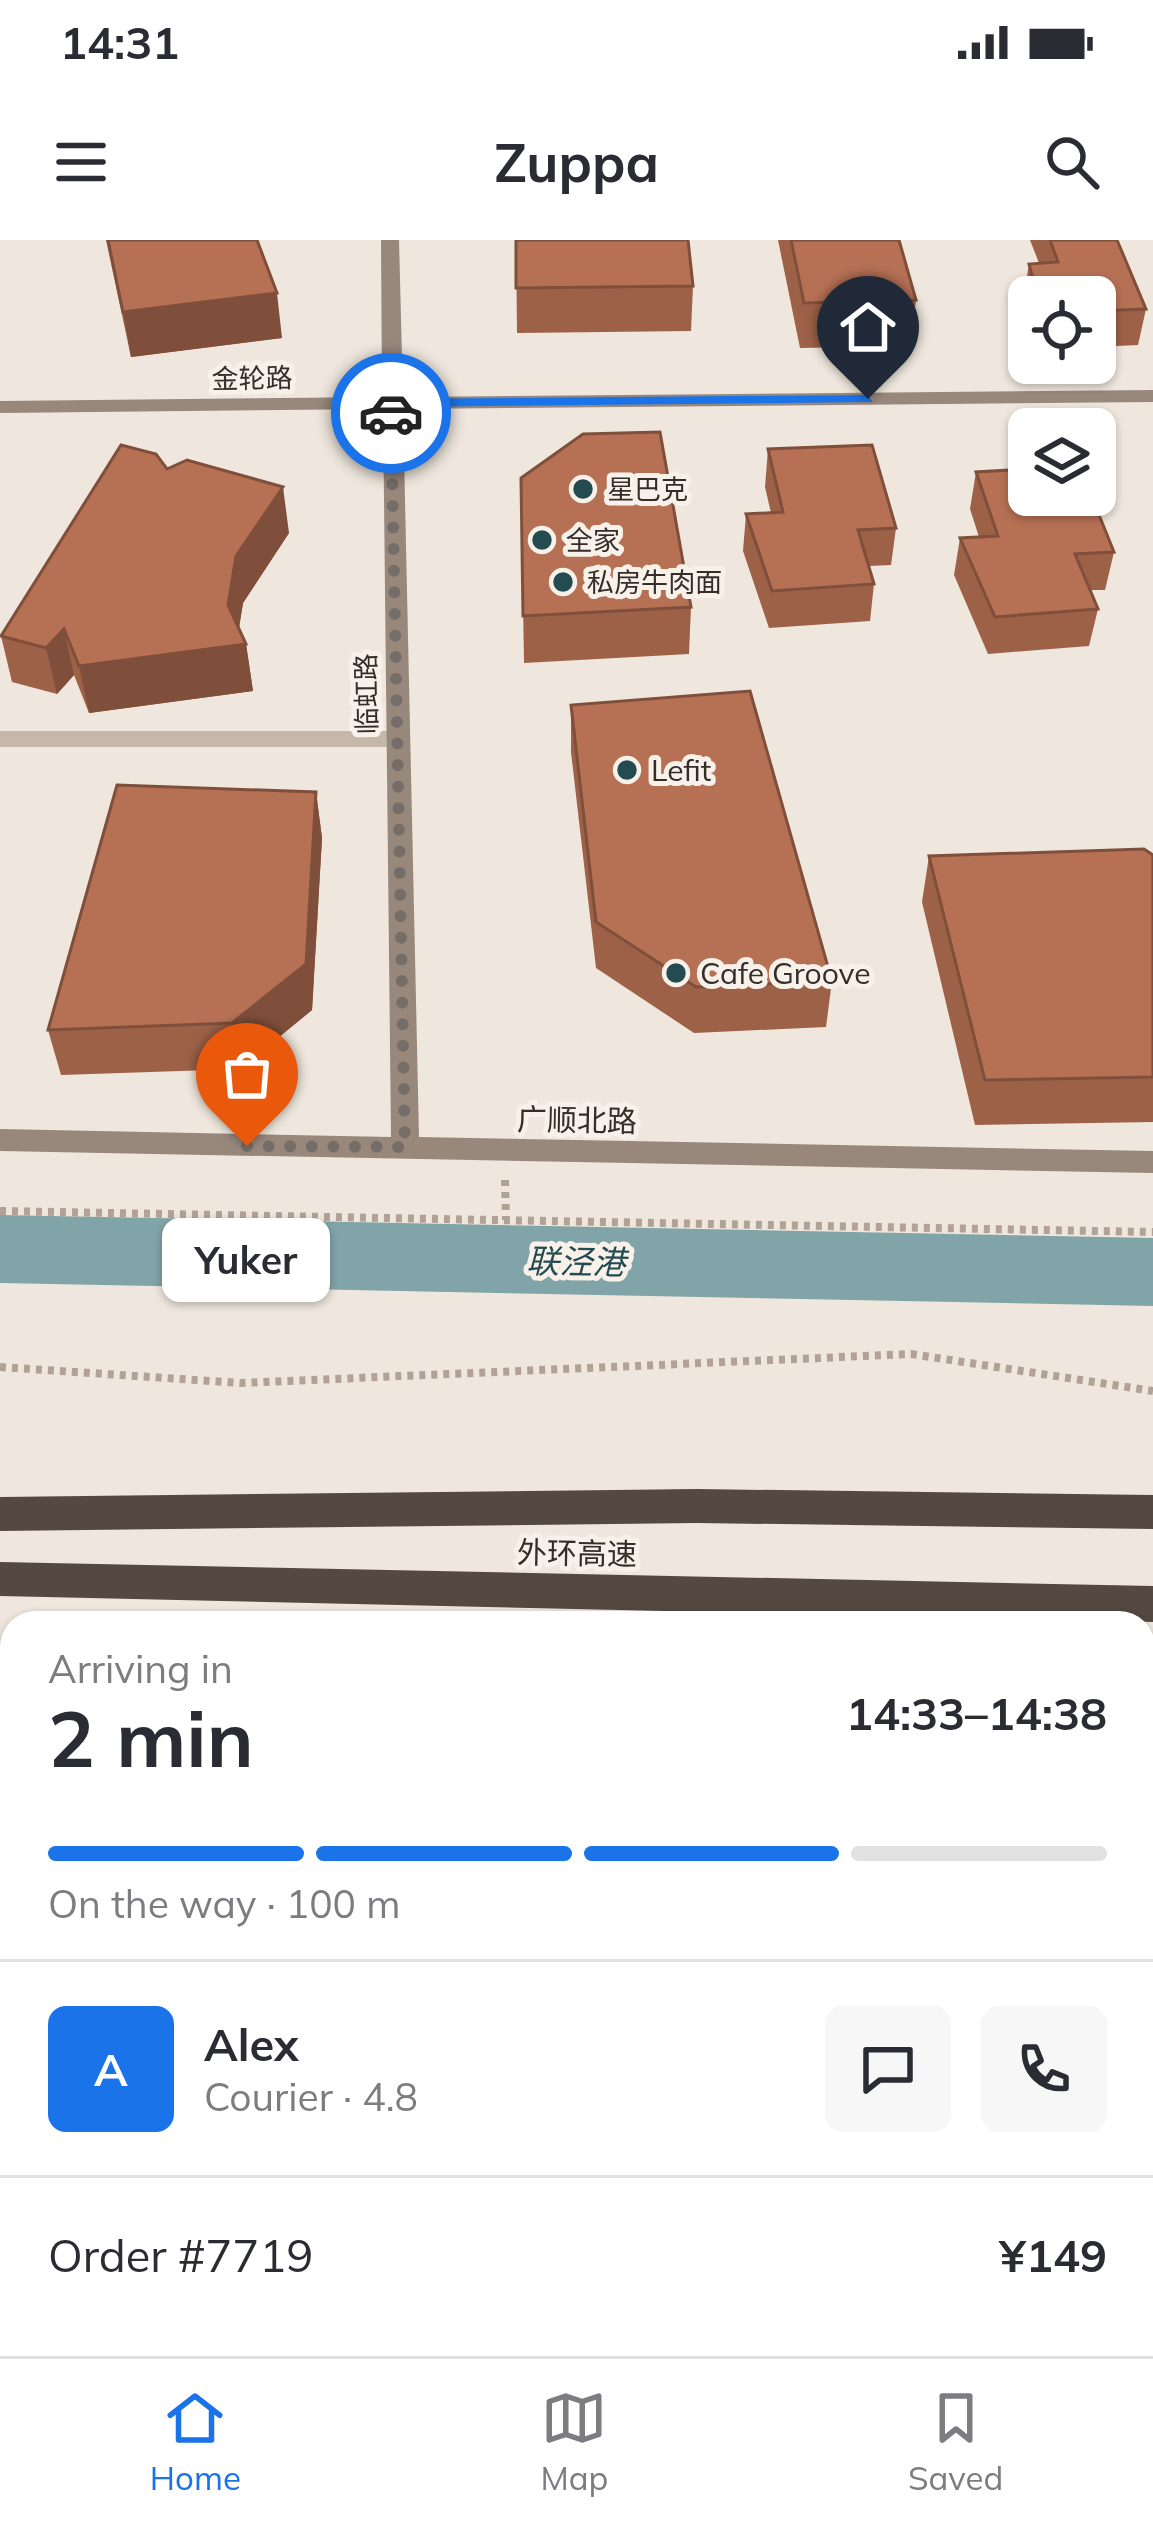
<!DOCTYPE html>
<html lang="en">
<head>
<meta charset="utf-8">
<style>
	body { margin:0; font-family:Mulish,"Noto Sans SC",sans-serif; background:#f7f7f7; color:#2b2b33; height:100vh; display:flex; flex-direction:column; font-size:45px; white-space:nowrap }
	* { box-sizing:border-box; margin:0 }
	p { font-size:39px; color:#7c7c81 }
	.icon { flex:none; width:66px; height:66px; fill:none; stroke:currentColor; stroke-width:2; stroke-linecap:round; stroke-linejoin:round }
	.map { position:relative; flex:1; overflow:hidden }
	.side { position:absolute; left:0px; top:1371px; width:1155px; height:747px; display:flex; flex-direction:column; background:#fff; border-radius:36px 36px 0 0; box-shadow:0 3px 9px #0004 }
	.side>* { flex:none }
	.controls { position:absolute; left:1008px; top:36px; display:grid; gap:24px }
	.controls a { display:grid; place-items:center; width:108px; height:108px; border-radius:18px; background:#fff; box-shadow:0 3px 9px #0004; font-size:60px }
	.pin { position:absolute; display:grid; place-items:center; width:102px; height:102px; color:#fff; margin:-123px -51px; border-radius:50% 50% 50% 0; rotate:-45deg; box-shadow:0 0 12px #0007 }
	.pin .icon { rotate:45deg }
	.courier { position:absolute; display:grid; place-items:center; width:120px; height:120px; margin:-60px; border:9px solid #1a73e8; border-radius:50%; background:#fff; color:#222; box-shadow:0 3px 15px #0007 }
	.bubble { position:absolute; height:84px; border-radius:18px; background:#fff; box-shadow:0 3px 9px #0004; font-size:39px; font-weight:700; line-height:84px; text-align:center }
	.summary em { font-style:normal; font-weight:700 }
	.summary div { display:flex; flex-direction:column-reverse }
	.summary { display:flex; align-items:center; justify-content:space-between; height:204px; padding:0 48px }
	h1 { font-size:78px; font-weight:700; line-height:90px }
	.bar { display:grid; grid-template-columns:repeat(4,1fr); gap:18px 12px; align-content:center; height:144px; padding:0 48px }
	.bar i { height:15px; border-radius:9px; background:#e1e1e2 }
	.bar .on { background:#1a73e8 }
	.bar p { grid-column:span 4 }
	.line { display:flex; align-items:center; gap:30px; padding:0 48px; border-top:3px solid #e1e1e2 }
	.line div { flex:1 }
	.round { display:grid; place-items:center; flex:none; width:126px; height:126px; border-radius:18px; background:#f7f7f7 }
	.status { display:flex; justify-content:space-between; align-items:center; height:84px; padding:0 60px; background:#fff; direction:ltr }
	.status svg { height:33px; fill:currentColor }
	header { display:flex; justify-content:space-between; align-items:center; height:156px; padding:0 48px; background:#fff; font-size:54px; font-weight:700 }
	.dock { display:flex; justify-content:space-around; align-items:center; height:168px; border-top:3px solid #e1e1e2; background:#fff; font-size:33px; color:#7c7c81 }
	.dock a { display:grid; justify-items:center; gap:6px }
	.dock .on { color:#1a73e8 }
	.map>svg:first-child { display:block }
</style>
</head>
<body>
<div class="status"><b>14:31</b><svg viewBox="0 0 49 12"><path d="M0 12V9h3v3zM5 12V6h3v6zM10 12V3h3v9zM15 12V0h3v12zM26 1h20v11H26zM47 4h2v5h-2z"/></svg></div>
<header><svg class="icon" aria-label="menu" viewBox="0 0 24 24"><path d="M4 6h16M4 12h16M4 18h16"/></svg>Zuppa<svg class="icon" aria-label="search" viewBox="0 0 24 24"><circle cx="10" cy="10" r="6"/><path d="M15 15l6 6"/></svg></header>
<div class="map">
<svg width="1153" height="2116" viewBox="0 0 1153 2116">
	<rect width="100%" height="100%" fill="#efe7dd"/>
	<path fill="#b1bc9f" d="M0,1691H12V2106H1143V1728H1153V2116H0Z"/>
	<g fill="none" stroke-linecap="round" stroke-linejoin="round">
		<path fill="#80a4a8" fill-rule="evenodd" d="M0,975L1153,998V1066L0,1043Z"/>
		<g stroke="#b1a295" stroke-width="8" stroke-dasharray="6 6" stroke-linecap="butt">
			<path d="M505,940L506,980"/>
			<path d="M0,971L1153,992"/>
			<path d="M0,1127L241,1143L911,1114L1153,1151"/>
		</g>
		<g stroke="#b1a295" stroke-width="9" stroke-dasharray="8 8" stroke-linecap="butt">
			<path d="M0,1917L12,1916"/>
			<path d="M1143,2097L1153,2100"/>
		</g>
		<path fill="#c5b8ab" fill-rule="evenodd" d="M0,491H397L409,499L397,507H0Z"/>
		<path fill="#98887c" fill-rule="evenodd" d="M381,0H399L403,157L1153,150V162L403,169L419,897L1153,911V933L0,911V889L391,897L383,169L0,173V161L382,157Z"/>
		<g fill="#544841" fill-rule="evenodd">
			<path d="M697,1249L1153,1255V1289L697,1283L0,1291V1257Z"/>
			<path d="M0,1322L1153,1346V1382L0,1356Z"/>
			<path d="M0,1474L12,1475V1513L0,1512Z"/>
			<rect x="1143" y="1501" width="10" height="38"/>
			<path d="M0,1543L12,1544V1584L0,1583Z"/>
			<path d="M1143,1597L1153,1598V1640L1143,1639Z"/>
		</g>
	</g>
	<g fill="#9d6148">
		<path d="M106,0H257L282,98L131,117Z"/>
		<path d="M516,0L693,46L691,91L517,93Z"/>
		<path d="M778,0H899L916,60L910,106L800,108Z"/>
		<path d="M1030,0H1117L1146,69L1138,105L1095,107V57H1029V83L1023,60L1029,24L1039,23Z"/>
		<path d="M768,209L896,288L891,325L869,326L874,344L870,381L769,388L743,311L746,274L771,273L765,247Z"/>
		<path d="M167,229L289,293L243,363L239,388L246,404L253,451L89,473L74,435L57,454L12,442L1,396Z"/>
		<path d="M976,232L1114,312L1105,350H1090L1098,369L1089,406L988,414L954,335L960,298L979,297L970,269Z"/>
		<path d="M521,238L691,367L689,414L524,423Z"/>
		<path d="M571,465L832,741L826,787L694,793L596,728L571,512Z"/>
		<path d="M316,552L322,598L312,770L240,829L61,835L48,790Z"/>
		<path d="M1153,615V882L975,885L922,662L929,616Z"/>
	</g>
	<g fill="#7f4f3b">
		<path d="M277,53L282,98L131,117L123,72Z"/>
		<path d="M283,247L289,293L243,363L236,406L246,404L253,451L89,473L79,426L228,365L236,316Z"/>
		<path d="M64,389L74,435L57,454L46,408Z"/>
		<path d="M316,552L322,598L312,770L240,829L232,783Z"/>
	</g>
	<g fill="#b67154" stroke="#7f4f3b" stroke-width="3">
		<path d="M108,0H257L277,53L123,72Z"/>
		<path d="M516,0H688L693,46L516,48Z"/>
		<path d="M791,0H899L916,60L804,63Z"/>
		<path d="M1050,0H1117L1146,69L1095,71V57H1038L1029,24L1058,22Z"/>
		<path d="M660,192L691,367L523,376L521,238L583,194Z"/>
		<path d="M121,205L156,214L167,229L187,220L283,247L236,316L228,365L246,404L79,426L64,389L46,408L1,396Z"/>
		<path d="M872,205L896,288L858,290L874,344L772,351L746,274L783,272L768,209Z"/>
		<path d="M1029,229V255H1091L1114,312L1075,314L1098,369L995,377L960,298L998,296L976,232Z"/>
		<path d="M750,451L832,741L696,747L596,682L571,465Z"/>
		<path d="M117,545L316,552L306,724L232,783L48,790Z"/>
		<path d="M1144,609L1153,615V837L985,840L929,616Z"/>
	</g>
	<path fill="#1a73e8" d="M868,155L873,162L398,167L396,176L384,173L385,163L391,159Z"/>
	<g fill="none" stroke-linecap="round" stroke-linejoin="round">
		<path stroke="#756e68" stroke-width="12" stroke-dasharray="0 21.6" d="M247,906L405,907L391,173"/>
	</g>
	<g fill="#244b50" stroke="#f7f1e9" stroke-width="4.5">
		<circle cx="583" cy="249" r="12"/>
		<circle cx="542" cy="300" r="12"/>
		<circle cx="563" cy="342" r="12"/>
		<circle cx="627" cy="530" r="12"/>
		<circle cx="676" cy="733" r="12"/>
	</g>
	<g text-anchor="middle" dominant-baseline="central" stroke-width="10" stroke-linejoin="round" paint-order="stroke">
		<g font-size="27" fill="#342d29" stroke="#f7f1e9">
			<text transform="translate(252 138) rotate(-1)">金轮路</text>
			<text transform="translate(366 454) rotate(-91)">临虹路</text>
		</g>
		<g font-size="27" fill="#342d29" stroke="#f7f1e9" text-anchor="start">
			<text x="607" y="249">星巴克</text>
			<text x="566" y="300">全家</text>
			<text x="587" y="342">私房牛肉面</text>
		</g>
		<g font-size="30" fill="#342d29" stroke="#f7f1e9" text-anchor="start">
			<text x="651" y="530">Lefit</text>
			<text x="700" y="733">Cafe Groove</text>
		</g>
		<g font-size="30" fill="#342d29" stroke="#f7f1e9">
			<text transform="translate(577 880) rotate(1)">广顺北路</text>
			<text transform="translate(577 1313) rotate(1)">外环高速</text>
		</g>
		<g font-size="33" font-style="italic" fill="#244b50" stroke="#f7f1e9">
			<text transform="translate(576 1021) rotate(1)">联泾港</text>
		</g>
	</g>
</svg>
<div class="controls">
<a><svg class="icon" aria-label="locate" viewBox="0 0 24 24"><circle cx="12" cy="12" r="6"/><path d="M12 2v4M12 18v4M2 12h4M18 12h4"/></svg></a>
<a><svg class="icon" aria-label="layers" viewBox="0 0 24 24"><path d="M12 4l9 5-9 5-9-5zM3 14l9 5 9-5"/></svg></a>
</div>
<div class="pin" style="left:247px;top:906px;background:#ea580c"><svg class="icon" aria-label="bag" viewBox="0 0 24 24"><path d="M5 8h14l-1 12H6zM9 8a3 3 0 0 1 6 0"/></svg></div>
<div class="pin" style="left:868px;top:159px;background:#1f2937"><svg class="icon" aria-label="home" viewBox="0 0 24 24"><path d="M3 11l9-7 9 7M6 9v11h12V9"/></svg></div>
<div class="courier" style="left:391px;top:173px"><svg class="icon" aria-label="car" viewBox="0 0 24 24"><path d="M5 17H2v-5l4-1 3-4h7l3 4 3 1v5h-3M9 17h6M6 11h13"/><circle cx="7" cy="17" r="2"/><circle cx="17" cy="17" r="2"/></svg></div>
<div class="bubble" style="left:162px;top:978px;width:168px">Yuker</div>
<section class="side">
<div class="summary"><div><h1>2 min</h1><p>Arriving in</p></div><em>14:33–14:38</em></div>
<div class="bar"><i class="on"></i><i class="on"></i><i class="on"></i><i></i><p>On the way · 100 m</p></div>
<div class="line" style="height:216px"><b class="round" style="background:#1a73e8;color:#fff">A</b><div><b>Alex</b><p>Courier · 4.8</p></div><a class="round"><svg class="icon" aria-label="chat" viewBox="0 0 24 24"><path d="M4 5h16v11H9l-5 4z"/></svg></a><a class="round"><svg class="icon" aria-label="phone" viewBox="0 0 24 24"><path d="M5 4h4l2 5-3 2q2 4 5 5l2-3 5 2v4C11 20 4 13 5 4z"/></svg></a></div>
<div class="line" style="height:156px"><div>Order #7719</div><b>¥149</b></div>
</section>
</div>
<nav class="dock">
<a class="on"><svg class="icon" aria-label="home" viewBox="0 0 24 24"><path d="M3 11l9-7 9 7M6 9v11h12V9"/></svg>Home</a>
<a><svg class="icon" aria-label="map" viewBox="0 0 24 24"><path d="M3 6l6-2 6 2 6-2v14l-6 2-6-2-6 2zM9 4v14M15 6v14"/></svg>Map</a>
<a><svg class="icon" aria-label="saved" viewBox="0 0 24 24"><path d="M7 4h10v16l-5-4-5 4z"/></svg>Saved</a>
</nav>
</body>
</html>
